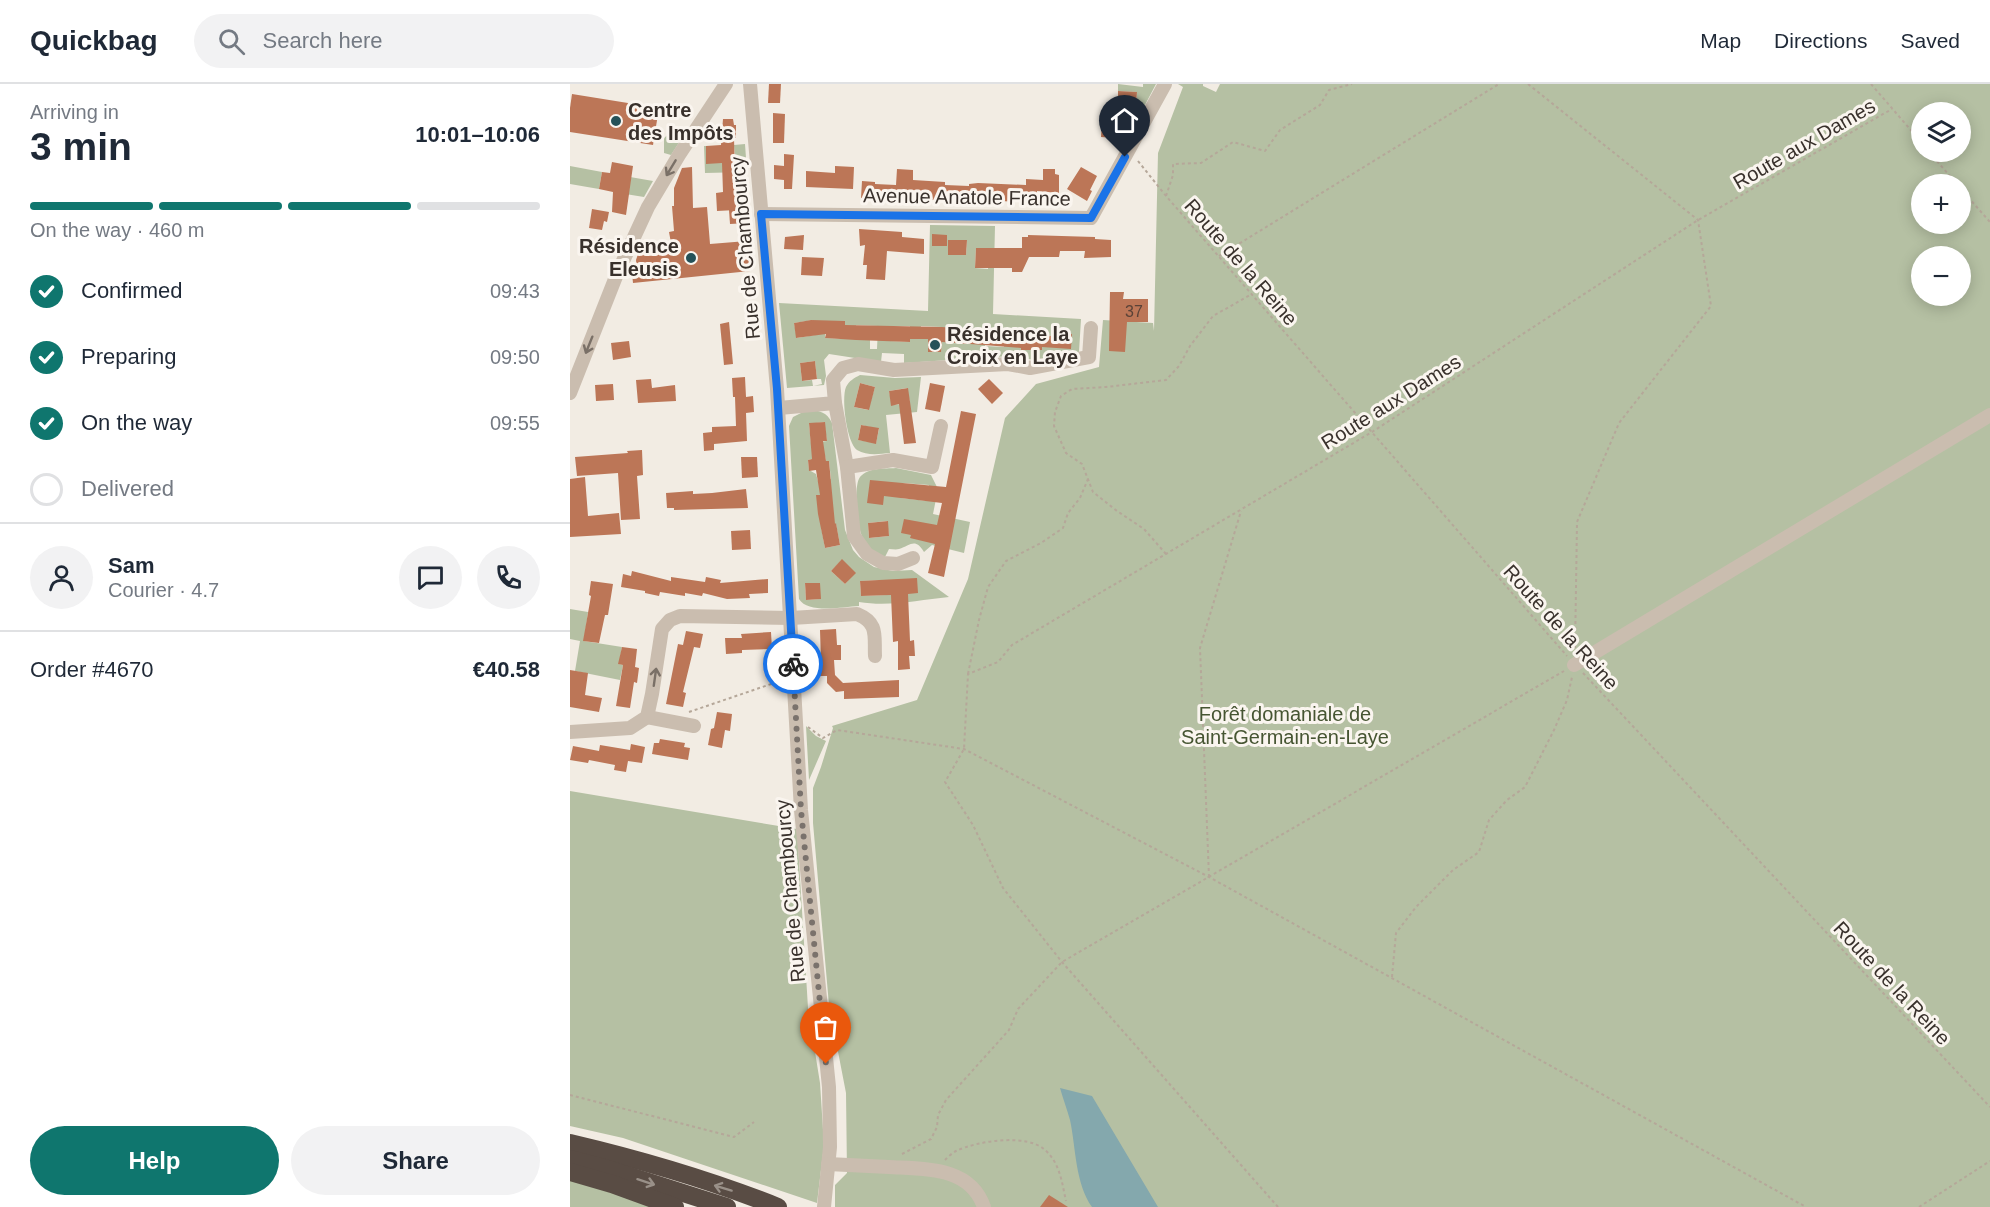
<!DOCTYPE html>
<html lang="en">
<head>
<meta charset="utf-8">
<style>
	body { margin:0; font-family:Arial,sans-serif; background:#f2f2f3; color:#1f2937; height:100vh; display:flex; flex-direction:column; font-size:22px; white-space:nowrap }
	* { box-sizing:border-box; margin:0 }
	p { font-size:20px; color:#747a83 }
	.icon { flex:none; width:33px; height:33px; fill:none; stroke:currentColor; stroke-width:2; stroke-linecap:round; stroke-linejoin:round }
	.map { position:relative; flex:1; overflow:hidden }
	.drawer { display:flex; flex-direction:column; background:#fff; width:570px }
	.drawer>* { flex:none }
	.fabs { position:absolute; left:1341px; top:18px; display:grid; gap:12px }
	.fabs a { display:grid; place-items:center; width:60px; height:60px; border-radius:50%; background:#fff; box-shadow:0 3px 15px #0003; font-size:30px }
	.pin { position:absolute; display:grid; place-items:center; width:51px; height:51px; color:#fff; margin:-62px -26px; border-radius:50% 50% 50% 0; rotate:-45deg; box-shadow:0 0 6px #0007 }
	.pin .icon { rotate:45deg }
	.courier { position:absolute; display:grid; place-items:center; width:60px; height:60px; margin:-30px; border:4px solid #1a73e8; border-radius:50%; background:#fff; color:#222; box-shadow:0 2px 8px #0007 }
	.overview em { font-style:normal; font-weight:700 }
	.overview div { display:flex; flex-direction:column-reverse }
	.overview { display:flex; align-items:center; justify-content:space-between; height:102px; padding:0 30px }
	h1 { font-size:39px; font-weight:700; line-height:45px }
	.bar { display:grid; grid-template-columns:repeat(4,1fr); gap:9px 6px; align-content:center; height:72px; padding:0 30px }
	.bar i { height:8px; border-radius:4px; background:#e0e1e3 }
	.bar .selected { background:#0f766e }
	.bar p { grid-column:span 4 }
	.line { display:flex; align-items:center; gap:15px; padding:0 30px; border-top:2px solid #e0e1e3 }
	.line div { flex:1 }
	.round { display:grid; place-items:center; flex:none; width:63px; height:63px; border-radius:32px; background:#f2f2f3 }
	ol { padding:0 30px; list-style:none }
	li { display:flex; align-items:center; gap:18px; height:66px }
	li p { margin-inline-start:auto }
	li .icon { padding:6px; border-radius:50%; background:#0f766e; color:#fff; stroke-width:4 }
	li:last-child { color:#747a83 }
	li i { width:33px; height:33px; border:3px solid #e0e1e3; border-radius:50% }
	.button { display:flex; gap:12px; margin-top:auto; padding:12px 30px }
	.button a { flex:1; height:69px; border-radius:36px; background:#0f766e; color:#fff; font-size:24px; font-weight:700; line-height:69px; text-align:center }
	.button a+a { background:#f2f2f3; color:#1f2937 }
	header { display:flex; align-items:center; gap:36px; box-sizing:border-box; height:84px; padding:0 30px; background:#fff; border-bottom:2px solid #e0e1e3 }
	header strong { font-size:28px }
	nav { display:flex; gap:33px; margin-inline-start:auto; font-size:21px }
	.search { width:420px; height:54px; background:#f2f2f3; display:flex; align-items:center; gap:15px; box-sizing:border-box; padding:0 21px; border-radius:33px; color:#747a83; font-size:22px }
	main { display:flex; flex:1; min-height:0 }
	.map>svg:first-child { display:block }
</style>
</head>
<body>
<header>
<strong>Quickbag</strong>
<div class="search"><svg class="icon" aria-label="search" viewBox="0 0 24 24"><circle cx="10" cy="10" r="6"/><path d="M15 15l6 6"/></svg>Search here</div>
<nav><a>Map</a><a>Directions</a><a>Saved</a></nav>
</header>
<main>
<section class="drawer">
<div class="overview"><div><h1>3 min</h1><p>Arriving in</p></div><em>10:01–10:06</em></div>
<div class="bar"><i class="selected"></i><i class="selected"></i><i class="selected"></i><i></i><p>On the way · 460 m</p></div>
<ol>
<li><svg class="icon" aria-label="check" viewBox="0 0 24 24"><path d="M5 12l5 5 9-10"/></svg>Confirmed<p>09:43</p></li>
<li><svg class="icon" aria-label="check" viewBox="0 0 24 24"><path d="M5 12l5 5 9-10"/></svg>Preparing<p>09:50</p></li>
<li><svg class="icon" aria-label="check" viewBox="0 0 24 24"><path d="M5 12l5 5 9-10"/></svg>On the way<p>09:55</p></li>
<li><i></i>Delivered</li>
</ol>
<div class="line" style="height:108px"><a class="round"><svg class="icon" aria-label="person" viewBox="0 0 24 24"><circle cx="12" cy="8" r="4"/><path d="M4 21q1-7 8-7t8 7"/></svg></a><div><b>Sam</b><p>Courier · 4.7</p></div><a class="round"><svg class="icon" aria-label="chat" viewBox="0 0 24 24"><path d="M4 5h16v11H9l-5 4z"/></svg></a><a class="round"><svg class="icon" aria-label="phone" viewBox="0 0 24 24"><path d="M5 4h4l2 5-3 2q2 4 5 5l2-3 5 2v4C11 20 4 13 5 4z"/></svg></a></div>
<div class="line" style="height:78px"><div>Order #4670</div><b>€40.58</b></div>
<div class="button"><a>Help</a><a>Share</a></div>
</section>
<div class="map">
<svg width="1420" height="1123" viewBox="0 0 1420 1123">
	<rect width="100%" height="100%" fill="#f2ece3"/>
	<g fill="#b5c0a3" fill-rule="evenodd">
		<path d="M548,0L573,3V0H586L566,38L547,37L548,21L566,22L567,8L548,7Z"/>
		<path d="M608,0H633V2L646,8L650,0H1420V1123H265V1101L277,1089L276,1009L259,921L243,739V704L251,683L263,644L262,642L347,616L398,495L435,334L466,300L529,283L533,236L583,239L584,247L588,69L613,3ZM1352,28H1390V68H1352ZM1352,100H1390V140H1352ZM1352,172H1390V212H1352Z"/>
		<path d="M101,48L106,49V54L110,57L101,71L94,69V54Z"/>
		<path d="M175,60L177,88L135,89L134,62H136V67L150,79H162L165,73L164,61Z"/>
		<path d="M0,82L32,88L29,105L0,100Z"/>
		<path d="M43,90L83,97L74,113L43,108Z"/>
		<path d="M360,141L425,142L423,230L511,235L509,268L464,276L441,272L334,279V270L312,269L311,278L259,270L254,276L256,292L254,301L217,304L209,219L358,227ZM378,156H397L396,171H378ZM406,164L419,165L418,185L405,184ZM243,236L245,251L227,254L224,239ZM256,237H275V255L255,254ZM286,241L308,242L307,265H300V256H286ZM320,242H340V258L320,257ZM351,242L372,243L371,268H358V255H350ZM382,244L405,245L404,260L382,259ZM415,247L435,248L434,263L415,262ZM452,251L472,252V266H452ZM245,277L247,295H251L252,300L243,302L242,296L232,297L230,279Z"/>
		<path d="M290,291L325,294L351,293L347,328L316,331L320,369C309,370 297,372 287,366C277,359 271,315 276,303C279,297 284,294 290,291ZM290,299L305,303L298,326L284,323ZM337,304L340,319L322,321L319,307ZM291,341L309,345L306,359L288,356Z"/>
		<path d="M237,326C249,326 257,328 262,339L275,446L283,466L289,473L304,483L323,487L342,486L379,513C349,516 319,523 289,518V522C272,523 238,530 229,515L219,342L223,333ZM254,338L257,357L241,359L239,340ZM255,372L256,377H259L261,395L248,397L246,390L239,386L238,376ZM266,440L270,461L255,464L251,443ZM272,476L285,489L275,500L261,487ZM316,496L317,511L291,512L290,497ZM235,499H250V515L236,516Z"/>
		<path d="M326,384L361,391L368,405L363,430L400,438L394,469L362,461L354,468C345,453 340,462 329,465C326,466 322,465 319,465L315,473C306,470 299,465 294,456C287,447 283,402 290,393C299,383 314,385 326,384ZM333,399L359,401L357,417L331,414ZM317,437L319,452L299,454L298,439Z"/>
		<path d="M0,525L18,528L14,557L52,563L49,580L53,581L50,596L5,587L10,557L0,555Z"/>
		<path d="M236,642L246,652L256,657L239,696Z"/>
		<path d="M0,707L227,745L238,924L250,999L254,1061L247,1119L53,1054L0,1042Z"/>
		<path d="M0,1096L89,1123H0Z"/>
	</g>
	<path fill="#84a8ad" d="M490,1004L522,1012L588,1123H522C505,1099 506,1064 500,1036C497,1025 493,1015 490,1004Z"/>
	<g fill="#bc7657">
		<path d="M199,0H211L210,19H198Z"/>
		<path d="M548,7L567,8L566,22L548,21Z"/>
		<path d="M2,10L89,24L83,61L0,48V24Z"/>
		<path d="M203,29L215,30L214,59H203Z"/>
		<path d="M153,35H163L164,41H166V54H164L166,126L147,127L146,109L153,108L152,79L136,80V62L151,61Z"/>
		<path d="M532,38H547L546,54L531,53Z"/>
		<path d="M214,70L224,71L222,105H214V96L204,95V81L214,82Z"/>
		<path d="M42,78L63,82L56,131L42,128L43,108L29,105L32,88L40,89Z"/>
		<path d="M265,82L284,83L283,105L236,103V87L265,89Z"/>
		<path d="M122,83L123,124L137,123L140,160L177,157L180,187L63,199L62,189H67L66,176L69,167L95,164L101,159L99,148L104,147L102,122H104V104L112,84Z"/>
		<path d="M511,83L527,92L520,106L522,107L517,117L497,105Z"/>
		<path d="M327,85L343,86V96L375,98V101L399,102V100L408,99L456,101V95L473,96V85H485V90L489,91V109L467,107V113H463V117L448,118L396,115L361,116V113L324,112V115L291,114L292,97L305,98V100L326,101Z"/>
		<path d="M22,125L39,128L37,138L34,137L32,146L19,144Z"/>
		<path d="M178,125V139L160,140L159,126Z"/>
		<path d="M289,145L332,148V153L354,155V170L317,167L315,196L296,195L297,181H293L295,161L290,162Z"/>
		<path d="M362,150L377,151V162H362Z"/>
		<path d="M234,151L233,166L214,165L215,153Z"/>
		<path d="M458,151L525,153V155L541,156V173L514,174L515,167H490L489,173H459L452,188H442V184H405L406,164H452V153H458Z"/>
		<path d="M378,156H397L396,171H378Z"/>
		<path d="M232,173L254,174L252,192L231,191Z"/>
		<path d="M540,208H554L553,215H578V238H557L555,268L539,267Z"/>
		<path d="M241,236L275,237V241L372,243L435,248V251L482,252V248L502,250L501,265L472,263V266H451V264L414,261L372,258L371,268H358V255H340V258L286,256L255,254L256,250L226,254L224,239Z"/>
		<path d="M159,238L163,280L154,281L150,240Z"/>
		<path d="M59,257L61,273L43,276L41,259Z"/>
		<path d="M245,277L247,295L232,297L230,279Z"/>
		<path d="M175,293L176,313L183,312L184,328L176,329L177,357L144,360V366L134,367L133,349L142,348V343L166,342L165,313H163L162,294Z"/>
		<path d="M81,295L82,304L105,301L106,317L68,319L66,296Z"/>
		<path d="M419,295L433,309L422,320L408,305Z"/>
		<path d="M290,299L305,303L299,326L284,323Z"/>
		<path d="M360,299L375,302L370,328L355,325Z"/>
		<path d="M43,300L44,316L26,317L25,301Z"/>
		<path d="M338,304L346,359L334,360L329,320L321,322L319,307Z"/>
		<path d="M391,327L406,330L374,493L358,489L365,460L340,454L341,451L331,449L334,435L367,441L372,419L314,412L313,421L297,419L300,396L376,403Z"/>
		<path d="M255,338L257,357H253L256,377H259L265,440L266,439L270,461L255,464L248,430L246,411H250L246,386L239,387L238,376L242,375L239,339Z"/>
		<path d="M291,341L309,344L306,360L288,356Z"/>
		<path d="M72,366L73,391L67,392L70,435L51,436L48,389L7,392L5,373L58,369L57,367Z"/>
		<path d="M171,373H187L188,393L172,394Z"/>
		<path d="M15,393L18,432L49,429L51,450L0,453V395Z"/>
		<path d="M176,405L178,424L104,426V424H97L96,409L123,407V410L142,409Z"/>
		<path d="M318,437L319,452L299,454L298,439Z"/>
		<path d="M180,446L181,465L162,466L161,447Z"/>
		<path d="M272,475L286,489L275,500L261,487Z"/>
		<path d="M62,487L101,497V493L135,498L136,493L151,496L150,499L198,495V509L179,510L180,514L157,515L133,509L132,512L115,509V512L90,508L89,512L75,509V507L51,503L53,490L61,492Z"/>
		<path d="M347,494L348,509L338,510L340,557L344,556L345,572H339L340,585L328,586V557L323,558L321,511L291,512L290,497Z"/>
		<path d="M21,497L43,500L38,531H35L29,559L13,557L21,512L19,511Z"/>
		<path d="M235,499H250L251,515L236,516Z"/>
		<path d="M266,545L267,561H271V576H264L265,591L273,599L329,596V613L274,615V607L266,608L257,599V592H248L247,577H251L250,546Z"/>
		<path d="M116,547L133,550L130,564L124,563L113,608L116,609L113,623L96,620L108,560L113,561Z"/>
		<path d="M201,548L202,565L172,566V569L156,570L155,554H172L171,550Z"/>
		<path d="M52,563L67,565L65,583L69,584L67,599L64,598L60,624L46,622L53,581L48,580Z"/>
		<path d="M0,586L18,589L15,611L32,614L29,628L0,623Z"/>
		<path d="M147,628L162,630L160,647L155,646L152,664L138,661L141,645L144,644Z"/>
		<path d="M90,655L115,659L114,663L120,664L118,676L82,670L84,659H89Z"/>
		<path d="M61,660L75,663L72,679L58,677L56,688L44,686L45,681L19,676L18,679L0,676L3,662L29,667L30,661L60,666Z"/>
		<path d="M479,1111L498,1123H470Z"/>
	</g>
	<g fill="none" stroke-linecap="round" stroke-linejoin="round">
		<g stroke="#b5a799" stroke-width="2" stroke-dasharray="3 3" stroke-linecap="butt">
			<path d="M958,0L1128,136L1141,222L1049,339L1007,438L1005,567"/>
			<path d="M1301,0L1352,59"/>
			<path d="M1359,68L1387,100"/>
			<path d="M568,77L596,112L997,572"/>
			<path d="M1390,104L1420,138"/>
			<path d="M596,112L603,91V80L631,79L663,58L695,67L710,46L750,21L759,6L782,0"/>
			<path d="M649,172L929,0"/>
			<path d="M596,470L574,445L547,427L523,408L512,380L496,369L484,342L485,328L491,312L502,305L536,303L596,296L609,282L620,262L643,232L682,210"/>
			<path d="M1013,589L1420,1023"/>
			<path d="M398,590L409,536L418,503L436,477L471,459L493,444L498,429L510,414L518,395"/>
			<path d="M119,628L210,597"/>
			<path d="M238,643L253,654L267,646L394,665L639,793L1236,1123"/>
			<path d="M639,793L630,564L671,427"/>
			<path d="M822,893L826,849L846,823L883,786L909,768L919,736L937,716L955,703L984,646L997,616L1002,593"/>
			<path d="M0,1011L164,1053L184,1038"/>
			<path d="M332,1070L361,1055L367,1043L368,1031L376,1016L439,946L448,925L492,878L994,587"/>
			<path d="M375,1076C378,1073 382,1069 386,1067C407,1057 457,1049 475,1066C490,1079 492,1099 496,1117"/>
			<path d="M708,1123L492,878L433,804L403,741L375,698L394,665L398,590L428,578L442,561L802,348L1128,136L1322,25"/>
			<path d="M1349,1123L1420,1077"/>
		</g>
		<g stroke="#cabdaf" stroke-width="14">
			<path d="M180,0L207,305L231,726L259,1003L260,1063L254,1123"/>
			<path d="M191,130L521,134L595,0"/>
			<path d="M0,309L47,190L78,123L109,71L156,0"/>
			<path d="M265,319L277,383L284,452L297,470L313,479L328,480L343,474"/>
			<path d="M209,324L265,319L263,296L273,284L288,280L324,286L438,280L460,284L519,273L521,244"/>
			<path d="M277,383L323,376L362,383L371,342"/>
			<path d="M1004,581L1420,331"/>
			<path d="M77,633L124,642"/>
			<path d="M0,648L60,644L77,633L82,610L92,545L100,536L110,532L221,534L287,530C309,539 304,552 305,572"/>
			<path d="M258,1080C278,1081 299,1082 319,1083C354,1085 400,1082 414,1123"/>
		</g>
		<g stroke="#594c44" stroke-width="18">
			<path d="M0,1059C68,1075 143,1097 208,1123"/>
			<path d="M0,1075L38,1085L157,1123"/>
			<path d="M0,1088L42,1100L105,1123"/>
		</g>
	</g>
	<defs><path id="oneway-shaft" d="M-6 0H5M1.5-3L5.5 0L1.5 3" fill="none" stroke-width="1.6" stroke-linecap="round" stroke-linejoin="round" transform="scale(1.5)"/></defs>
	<g stroke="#7a7067">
		<use href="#oneway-shaft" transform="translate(101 84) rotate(121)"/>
		<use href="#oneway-shaft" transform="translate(19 261) rotate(112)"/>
		<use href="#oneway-shaft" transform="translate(85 593) rotate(-82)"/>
	</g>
	<g stroke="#999088">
		<use href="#oneway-shaft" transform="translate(76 1098) rotate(18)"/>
		<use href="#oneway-shaft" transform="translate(153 1104) rotate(-163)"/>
	</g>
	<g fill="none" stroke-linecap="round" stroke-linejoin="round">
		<path stroke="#7a726c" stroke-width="6" stroke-dasharray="0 10.8" d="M223,580L231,726L256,980"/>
		<path stroke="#1a73e8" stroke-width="8" d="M223,580L207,305L191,130L521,134L555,73"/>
	</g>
	<g fill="#255158" stroke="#faf5ef" stroke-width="2">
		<circle cx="46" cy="37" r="6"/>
		<circle cx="121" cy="174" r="6"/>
		<circle cx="365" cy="261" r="6"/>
	</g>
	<g text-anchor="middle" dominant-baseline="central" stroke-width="6" stroke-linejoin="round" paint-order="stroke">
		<g font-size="16" fill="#5a4237">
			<text x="564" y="227">37</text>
		</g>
		<g font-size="20" font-weight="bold" fill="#39312c" stroke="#faf5ef" text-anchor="start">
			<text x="58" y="26">Centre<tspan x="58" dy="23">des Impôts</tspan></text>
			<text x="109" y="162" text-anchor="end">Résidence<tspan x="109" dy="23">Eleusis</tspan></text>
			<text x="377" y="250">Résidence la<tspan x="377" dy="23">Croix en Laye</tspan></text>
		</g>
		<g font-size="20" fill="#39312c" stroke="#faf5ef">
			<text transform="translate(1234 60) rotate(-30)">Route aux Dames</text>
			<text transform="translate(397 113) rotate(1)">Avenue Anatole France</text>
			<text transform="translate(175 164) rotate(-95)">Rue de Chambourcy</text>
			<text transform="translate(671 178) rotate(49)">Route de la Reine</text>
			<text transform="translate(821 318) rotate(-32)">Route aux Dames</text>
			<text transform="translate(991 543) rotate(48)">Route de la Reine</text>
			<text transform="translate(220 807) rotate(-95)">Rue de Chambourcy</text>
			<text transform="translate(1322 899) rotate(47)">Route de la Reine</text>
		</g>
		<g font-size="20" fill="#465532" stroke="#faf5ef">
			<text x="715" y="630">Forêt domaniale de<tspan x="715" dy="23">Saint-Germain-en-Laye</tspan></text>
		</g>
	</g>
</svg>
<div class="fabs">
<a><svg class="icon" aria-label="layers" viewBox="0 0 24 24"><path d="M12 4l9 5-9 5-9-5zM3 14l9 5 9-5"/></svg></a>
<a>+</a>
<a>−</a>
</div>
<div class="pin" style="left:256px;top:980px;background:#ea580c"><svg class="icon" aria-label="bag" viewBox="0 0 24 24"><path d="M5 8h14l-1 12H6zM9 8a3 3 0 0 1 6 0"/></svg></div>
<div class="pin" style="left:555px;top:73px;background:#1f2937"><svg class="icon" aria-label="home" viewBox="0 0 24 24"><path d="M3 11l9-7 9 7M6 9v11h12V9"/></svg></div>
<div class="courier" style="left:223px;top:580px"><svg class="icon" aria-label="bike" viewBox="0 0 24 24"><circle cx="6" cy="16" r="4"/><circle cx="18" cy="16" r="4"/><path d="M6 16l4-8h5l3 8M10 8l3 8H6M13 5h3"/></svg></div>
</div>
</main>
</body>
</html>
